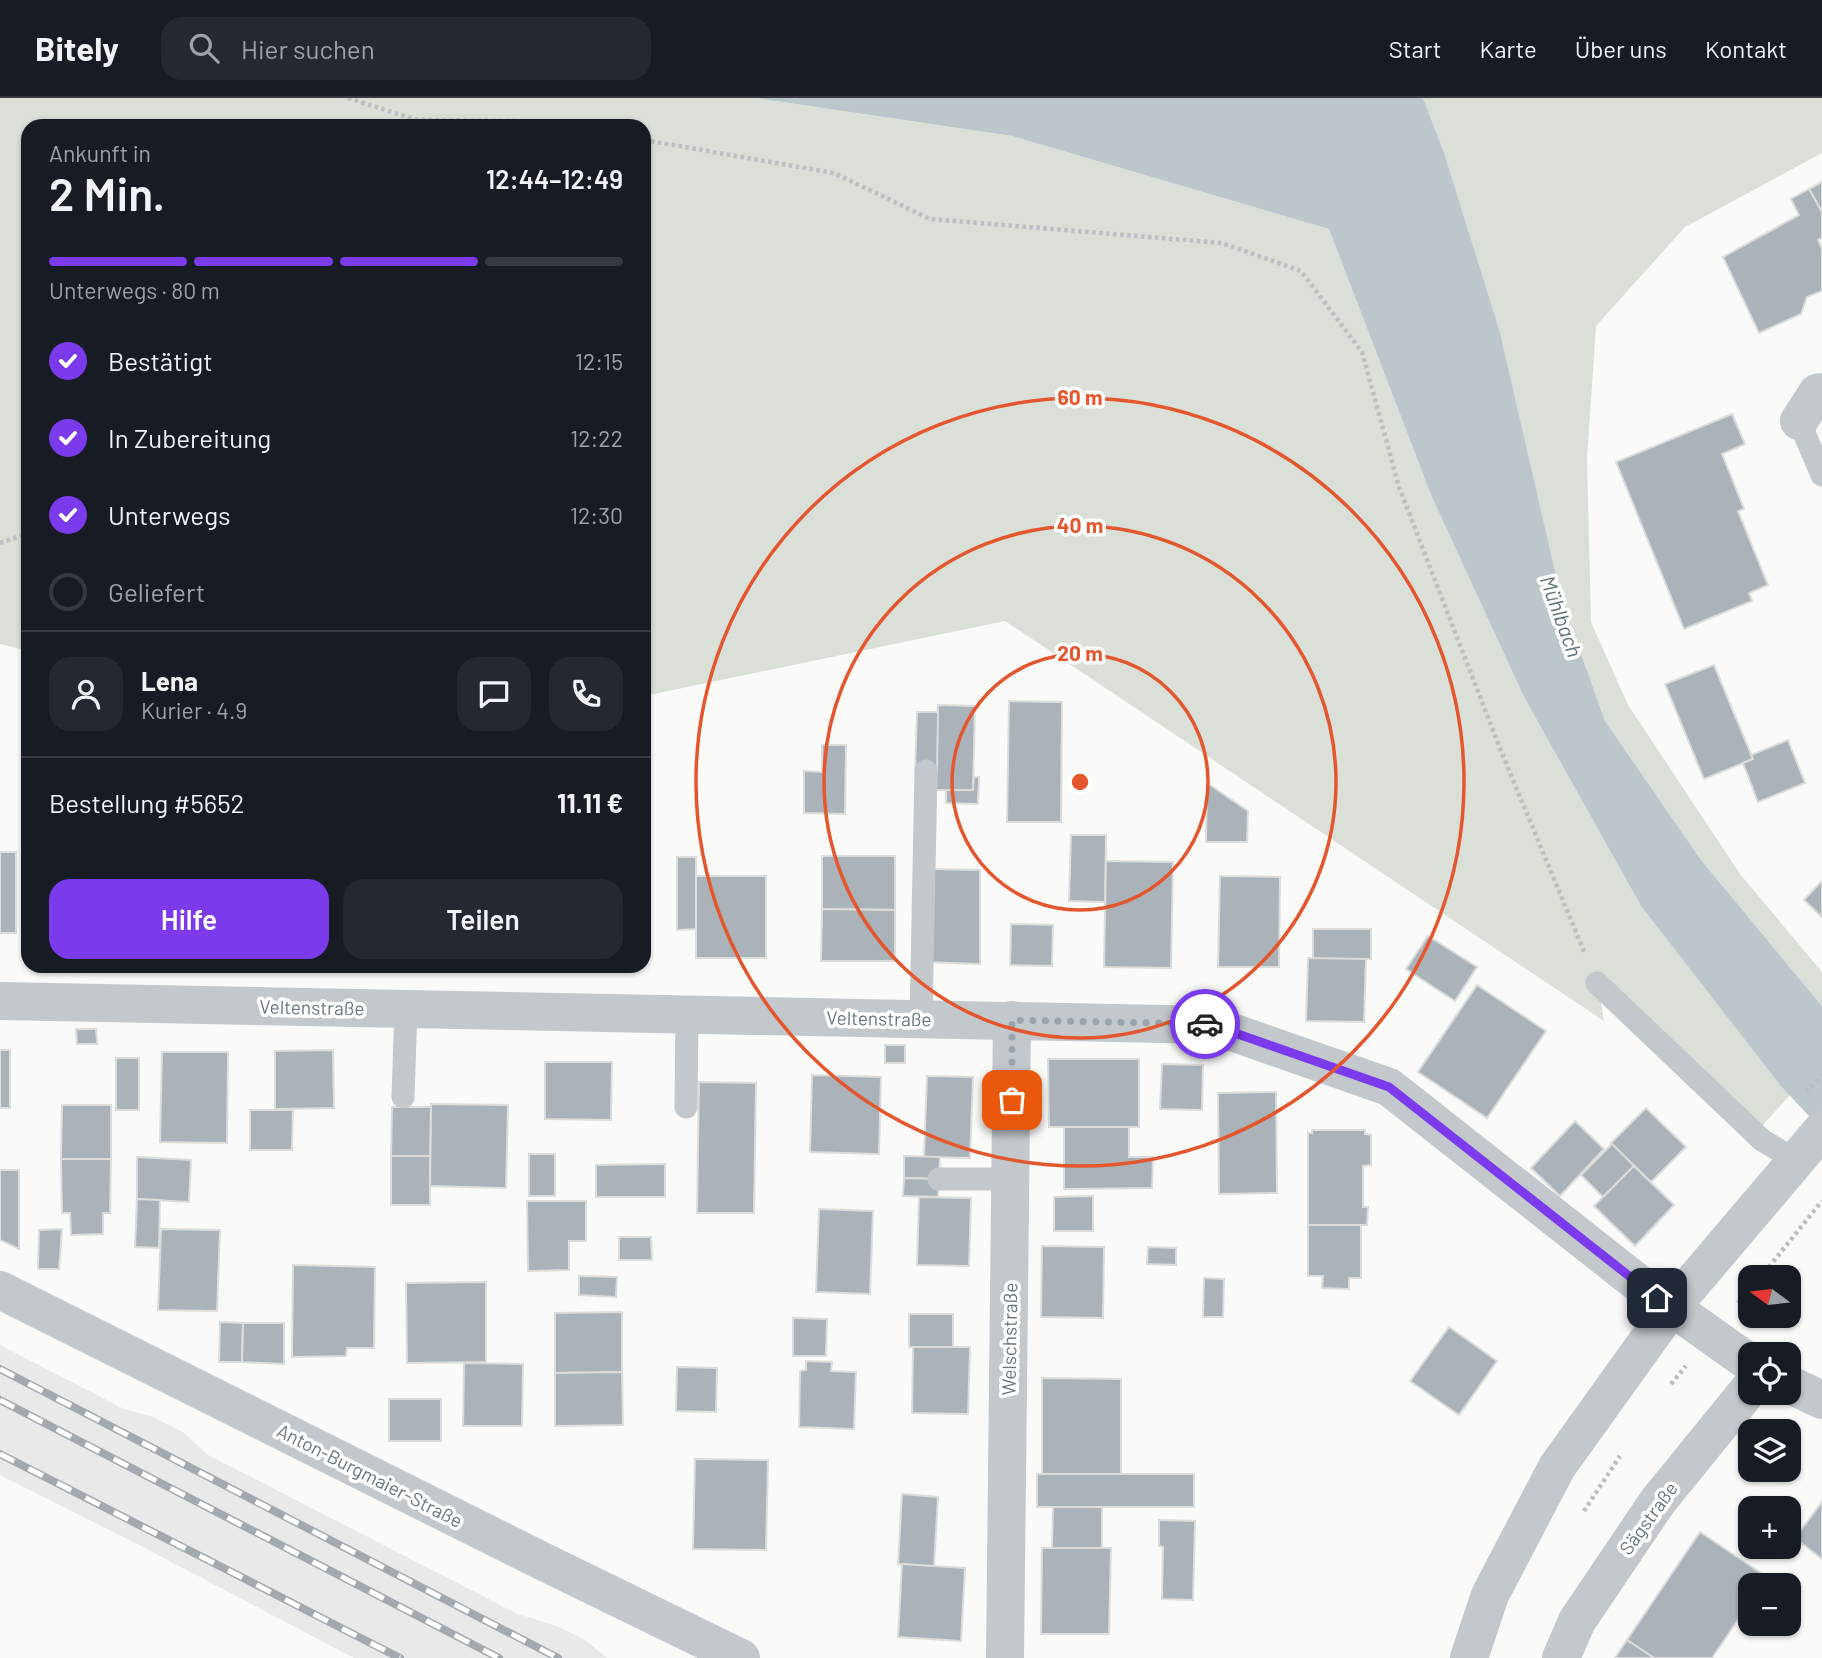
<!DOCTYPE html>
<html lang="de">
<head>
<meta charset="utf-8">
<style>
	body { margin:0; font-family:Barlow,sans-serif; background:#242831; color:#f1f3f6; height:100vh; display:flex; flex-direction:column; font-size:26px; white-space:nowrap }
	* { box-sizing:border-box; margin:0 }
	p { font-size:23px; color:#9ea1a6 }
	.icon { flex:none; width:38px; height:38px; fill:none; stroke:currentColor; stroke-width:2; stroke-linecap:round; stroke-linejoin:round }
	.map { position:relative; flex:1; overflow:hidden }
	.drawer { position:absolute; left:21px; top:21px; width:630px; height:854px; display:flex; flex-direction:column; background:#171b24; border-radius:21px; box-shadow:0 2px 5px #0004 }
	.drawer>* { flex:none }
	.needle { width:46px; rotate:285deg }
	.buttons { position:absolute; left:1738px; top:1167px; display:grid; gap:14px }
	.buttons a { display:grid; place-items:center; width:63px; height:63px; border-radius:14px; background:#171b24; box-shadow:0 2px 5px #0004; font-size:35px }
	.pin { position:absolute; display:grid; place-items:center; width:60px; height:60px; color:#fff; margin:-30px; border-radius:14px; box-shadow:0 4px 10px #0006 }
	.courier { position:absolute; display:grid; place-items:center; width:70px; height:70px; margin:-35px; border:5px solid #7c3aed; border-radius:50%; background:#fff; color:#222; box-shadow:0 2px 9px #0007 }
	.head em { font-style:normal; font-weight:600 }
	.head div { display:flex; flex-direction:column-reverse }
	.head { display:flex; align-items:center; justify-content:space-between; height:119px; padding:0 28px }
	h1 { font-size:46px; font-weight:600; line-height:52px }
	.bar { display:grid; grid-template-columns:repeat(4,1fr); gap:10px 7px; align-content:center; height:84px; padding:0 28px }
	.bar i { height:9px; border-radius:5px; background:#363941 }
	.bar .selected { background:#7c3aed }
	.bar p { grid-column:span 4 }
	.line { display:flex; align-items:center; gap:18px; padding:0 28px; border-top:2px solid #363941 }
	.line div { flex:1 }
	.round { display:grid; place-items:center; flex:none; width:74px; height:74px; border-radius:21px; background:#242831 }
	ol { padding:0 28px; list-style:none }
	li { display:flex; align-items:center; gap:21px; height:77px }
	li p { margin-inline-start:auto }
	li .icon { padding:7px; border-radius:50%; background:#7c3aed; color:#fff; stroke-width:4 }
	li:last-child { color:#9ea1a6 }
	li i { width:38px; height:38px; border:4px solid #363941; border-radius:50% }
	.primary-button { display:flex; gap:14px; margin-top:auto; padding:14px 28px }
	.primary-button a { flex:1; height:80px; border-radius:21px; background:#7c3aed; color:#fff; font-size:28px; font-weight:600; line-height:80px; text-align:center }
	.primary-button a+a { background:#242831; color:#f1f3f6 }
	header { display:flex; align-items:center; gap:42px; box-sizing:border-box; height:98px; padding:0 35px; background:#171b24; border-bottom:2px solid #363941 }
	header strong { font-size:33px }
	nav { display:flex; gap:38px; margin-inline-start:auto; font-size:24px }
	.search { width:490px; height:63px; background:#242831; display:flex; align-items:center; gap:18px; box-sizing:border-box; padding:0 24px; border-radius:21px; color:#9ea1a6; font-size:26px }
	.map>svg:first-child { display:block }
</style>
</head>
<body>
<header>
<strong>Bitely</strong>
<div class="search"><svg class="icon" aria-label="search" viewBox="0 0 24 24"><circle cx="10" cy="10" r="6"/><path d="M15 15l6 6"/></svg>Hier suchen</div>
<nav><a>Start</a><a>Karte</a><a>Über uns</a><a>Kontakt</a></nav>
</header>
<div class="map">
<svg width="1822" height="1560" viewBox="0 0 1822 1560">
	<rect width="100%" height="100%" fill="#fafaf8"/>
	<path fill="#e8e9e9" d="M0,1247L124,1311L153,1319L183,1334L208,1357L518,1516L554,1527L584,1541L607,1560H354L139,1447L0,1377Z"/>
	<g fill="#dadfd7">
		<path d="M0,0H756L1012,38L1329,131L1431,397L1524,599L1641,808L1781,987L1822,961L1762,1028L1598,887L1604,923L1005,523L644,598V28H28V553L0,546Z"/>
		<path d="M1423,0H1822V55L1685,129L1596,228L1587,360L1591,524L1628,607L1740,776L1822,874V908L1701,762L1605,623L1561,500L1444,56Z"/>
	</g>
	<path fill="#bbc7cb" d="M756,0H1423L1444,55L1500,235L1561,500L1605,623L1701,762L1822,908V1032L1781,988L1641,808L1524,599L1431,397L1329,131L1012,38Z"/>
	<g fill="#aab3b9" stroke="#dcdcda" stroke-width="2">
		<path d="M1822,84V114L1809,91Z"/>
		<path d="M1809,91L1822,114V140L1818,142L1822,151V193L1807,199L1801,216L1759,235L1723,159L1799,117L1791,101Z"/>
		<path d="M1732,316L1745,346L1722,356L1744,411L1738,413L1768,487L1749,495L1752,503L1684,531L1616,364Z"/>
		<path d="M1714,567L1753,661L1704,681L1665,586Z"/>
		<path d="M1009,603L1062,604L1061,724H1007Z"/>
		<path d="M938,607L975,608L973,692H936Z"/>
		<path d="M917,614H938L937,673H915Z"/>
		<path d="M1788,642L1805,685L1758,704L1743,665L1753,661L1751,657Z"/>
		<path d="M822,647H846L845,716L804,715V673L822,674Z"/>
		<path d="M974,679H979L978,706L946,705V692H973Z"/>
		<path d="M1207,685L1248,713L1247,744H1206Z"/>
		<rect x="644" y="694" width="5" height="44"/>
		<path d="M1071,737H1106L1105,804L1069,803Z"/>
		<path d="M644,738H649L648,778H644Z"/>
		<rect x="0" y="754" width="16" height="81"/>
		<path d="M822,758H895V812L822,811Z"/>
		<path d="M677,759H696V831L677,832Z"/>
		<path d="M1106,763L1173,764L1171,870L1104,869Z"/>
		<path d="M929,771L980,772V866L927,864Z"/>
		<rect x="696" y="778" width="70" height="82"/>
		<path d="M1220,778L1280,779L1279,869H1218Z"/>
		<path d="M1822,783V819L1804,802Z"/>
		<path d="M822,811L895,812V863H821Z"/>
		<path d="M1011,826L1053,827L1052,868L1010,867Z"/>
		<rect x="1313" y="831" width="58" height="30"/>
		<path d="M1428,838L1477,869L1455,903L1406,871Z"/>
		<path d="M1308,860L1366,861L1364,924L1306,923Z"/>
		<path d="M1477,887L1546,933L1487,1020L1418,974Z"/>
		<path d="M76,931H96L97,946H77Z"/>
		<rect x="885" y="947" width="20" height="18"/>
		<rect x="0" y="952" width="10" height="58"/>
		<path d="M333,952L334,1010L275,1011V953Z"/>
		<path d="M162,954H228L227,1045L160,1044Z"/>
		<rect x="116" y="960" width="23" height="52"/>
		<path d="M1048,961H1139V1029H1049Z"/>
		<path d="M545,964H612L611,1022L545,1021Z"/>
		<path d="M1162,966L1203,967L1202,1012L1160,1011Z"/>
		<path d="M812,977L881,979L879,1056L810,1054Z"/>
		<path d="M927,978L973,979L970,1060L924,1059Z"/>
		<path d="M699,984L756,985L754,1115H697Z"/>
		<path d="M1276,994L1277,1095L1219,1096L1218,995Z"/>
		<path d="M431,1006L508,1007L506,1090L430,1088Z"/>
		<path d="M62,1007H111V1061H61Z"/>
		<path d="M392,1009H431L430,1058H391Z"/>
		<path d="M1646,1010L1686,1049L1651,1084L1611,1045Z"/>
		<path d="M250,1012H293L292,1052H250Z"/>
		<path d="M1575,1023L1604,1051L1560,1098L1531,1070Z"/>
		<path d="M1064,1029H1129V1059H1153L1152,1090L1064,1091Z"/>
		<path d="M1312,1032H1365V1036L1371,1037V1067L1363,1068V1109H1368L1367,1127H1308V1035H1312Z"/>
		<path d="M1612,1046L1634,1068L1603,1099L1581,1077Z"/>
		<rect x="529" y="1056" width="26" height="42"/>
		<rect x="391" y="1058" width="39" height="49"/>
		<path d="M904,1058L940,1059L939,1081L904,1080Z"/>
		<path d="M137,1059L191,1062L189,1104L137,1101Z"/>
		<path d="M61,1061H111L110,1115H103V1136L71,1137L70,1115H62Z"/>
		<path d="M665,1066V1099H596V1067Z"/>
		<path d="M1634,1068L1674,1107L1635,1148L1594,1108Z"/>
		<path d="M0,1072H19V1151L0,1142Z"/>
		<path d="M904,1080L939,1081L938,1099L903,1098Z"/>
		<path d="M1093,1098V1133H1054V1099Z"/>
		<path d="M919,1099L971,1100L969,1168L917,1167Z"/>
		<path d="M137,1101L160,1102L159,1150L135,1149Z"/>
		<path d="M527,1103H586V1143H569V1172L528,1173Z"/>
		<path d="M819,1111L873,1113L870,1196L816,1194Z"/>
		<path d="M1308,1127H1361V1180H1349V1191L1322,1190L1323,1178H1308Z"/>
		<path d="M62,1131L59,1171H38L39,1132Z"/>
		<path d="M161,1131L220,1132L217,1213L158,1212Z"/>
		<path d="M619,1139H651L652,1162H619Z"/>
		<path d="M1042,1148L1104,1149L1103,1220L1041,1219Z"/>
		<path d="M1148,1149L1176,1150V1167L1147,1166Z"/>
		<path d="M293,1167L375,1169L374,1250H347L346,1258L292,1259Z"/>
		<path d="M579,1178L617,1179L616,1199L579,1197Z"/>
		<path d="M1204,1180L1224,1181L1223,1219H1203Z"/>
		<path d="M486,1184V1264L407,1265L406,1185Z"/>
		<path d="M622,1214V1274L555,1275V1215Z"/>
		<path d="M909,1216H953V1250L909,1249Z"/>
		<path d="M793,1220L827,1221L826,1258H793Z"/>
		<path d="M220,1224L243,1225L242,1264H219Z"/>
		<path d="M243,1225H284V1266L242,1264Z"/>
		<path d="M1449,1229L1497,1263L1459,1317L1410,1283Z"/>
		<path d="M913,1249H970L968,1316L912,1315Z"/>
		<path d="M806,1263L832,1264L831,1273L856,1274L854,1331L799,1329L800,1273L806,1272Z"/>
		<path d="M464,1265L523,1266L522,1328H463Z"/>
		<path d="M677,1269L717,1270L716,1314L676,1313Z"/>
		<path d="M622,1274L623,1327L555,1328V1275Z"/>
		<path d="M1042,1280L1121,1281V1377H1042Z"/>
		<rect x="389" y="1301" width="52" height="42"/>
		<path d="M695,1361L768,1362L766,1452L693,1451Z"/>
		<rect x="1037" y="1376" width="157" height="33"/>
		<path d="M902,1396L938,1399L934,1469L898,1466Z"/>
		<path d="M1822,1404V1461L1795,1440Z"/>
		<path d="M1053,1409H1102V1451L1052,1450Z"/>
		<path d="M1159,1422L1195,1423L1193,1502L1162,1501L1163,1449L1159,1448Z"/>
		<path d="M1700,1434L1767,1479L1761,1488H1750V1504L1712,1560H1654L1627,1542Z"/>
		<path d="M1042,1450H1111L1109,1536H1041Z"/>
		<path d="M902,1466L965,1470L961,1543L898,1539Z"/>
		<path d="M1627,1542L1654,1560H1615Z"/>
	</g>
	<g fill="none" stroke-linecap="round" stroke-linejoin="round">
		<g stroke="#bbbfc2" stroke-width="4.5" stroke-dasharray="3.5 3.5" stroke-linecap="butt">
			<path d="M348,0L417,22L534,23L566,28"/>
			<path d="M644,42L834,75L930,121L1222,145L1301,173L1362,254L1399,389L1499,648L1585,856"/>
			<path d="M0,445L28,435"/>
			<path d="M1806,994L1822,976"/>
			<path d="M1760,1180L1822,1103"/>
			<path d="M1738,1205L1750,1191"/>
			<path d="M1671,1286L1686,1268"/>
			<path d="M1584,1413L1620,1358"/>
		</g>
		<g stroke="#c3c8cc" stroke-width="23">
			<path d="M1799,323L1822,377"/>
			<path d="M1597,885L1762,1042L1795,1062"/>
			<path d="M921,920L926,673"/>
			<path d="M403,999L406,910"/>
			<path d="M686,1009L687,916"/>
			<path d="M939,1081H1011"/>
		</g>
		<g stroke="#c3c8cc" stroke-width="38">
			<path d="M1799,323L1817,295L1822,294"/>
			<path d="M0,903L1212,927L1389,989L1643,1189L1750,1265"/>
			<path d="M0,1192L540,1462L741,1560"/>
			<path d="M1788,1286L1822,1302"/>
			<path d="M1005,1560L1012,922"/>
			<path d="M1561,1560L1577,1523L1658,1403L1750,1290"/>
		</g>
		<path stroke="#c3c8cc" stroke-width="38" d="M1469,1560L1490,1497L1557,1369L1671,1210L1822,1032"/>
		<defs>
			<g id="rail">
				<path d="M0,1271L558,1560"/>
				<path d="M0,1302L499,1560"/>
				<path d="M0,1356L400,1560"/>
			</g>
		</defs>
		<use href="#rail" stroke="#a2aab0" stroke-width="8"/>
		<use href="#rail" stroke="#fff" stroke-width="5" stroke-dasharray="16" stroke-linecap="butt"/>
	</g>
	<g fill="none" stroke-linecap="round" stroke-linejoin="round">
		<path stroke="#99a4ac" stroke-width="7" stroke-dasharray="0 12.6" d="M1012,1002V922L1205,926"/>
		<path stroke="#7c3aed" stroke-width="9" d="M1205,926L1212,927L1389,989L1657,1200"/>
	</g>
	<g fill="none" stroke="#e4572e" stroke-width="3.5">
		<circle cx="1080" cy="684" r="128"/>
		<circle cx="1080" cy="684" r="256"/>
		<circle cx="1080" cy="684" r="384"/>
	</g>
	<g text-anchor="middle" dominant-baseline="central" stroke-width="7" stroke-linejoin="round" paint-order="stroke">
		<g font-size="19" fill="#657683" stroke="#fff">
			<text transform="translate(312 909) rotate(1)">Veltenstraße</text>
			<text transform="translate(879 920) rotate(1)">Veltenstraße</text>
			<text transform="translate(1009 1241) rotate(-89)">Welschstraße</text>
			<text transform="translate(370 1377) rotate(27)">Anton-Burgmaier-Straße</text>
			<text transform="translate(1648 1420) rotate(-54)">Sägstraße</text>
		</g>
		<g font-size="21" font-style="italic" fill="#60757c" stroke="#fff">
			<text transform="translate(1562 518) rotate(70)">Mühlbach</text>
		</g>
	</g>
	<circle cx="1080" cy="684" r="10" fill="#e4572e" stroke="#fff" stroke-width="3.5"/>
	<g font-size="21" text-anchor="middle" font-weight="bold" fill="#e4572e" stroke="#fff" stroke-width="7" stroke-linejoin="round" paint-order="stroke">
		<text x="1080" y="307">60 m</text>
		<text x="1080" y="435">40 m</text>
		<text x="1080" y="563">20 m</text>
	</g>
</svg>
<div class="buttons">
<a><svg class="needle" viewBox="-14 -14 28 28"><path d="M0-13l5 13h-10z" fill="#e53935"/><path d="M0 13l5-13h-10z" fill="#9ea1a6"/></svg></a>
<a><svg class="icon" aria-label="locate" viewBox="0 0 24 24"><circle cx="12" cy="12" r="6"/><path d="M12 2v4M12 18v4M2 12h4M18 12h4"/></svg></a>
<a><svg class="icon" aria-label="layers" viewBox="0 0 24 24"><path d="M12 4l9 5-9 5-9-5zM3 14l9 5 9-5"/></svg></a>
<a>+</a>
<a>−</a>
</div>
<div class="pin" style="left:1012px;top:1002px;background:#ea580c"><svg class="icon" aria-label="bag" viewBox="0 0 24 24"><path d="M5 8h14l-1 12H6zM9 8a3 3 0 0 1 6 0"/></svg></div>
<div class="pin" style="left:1657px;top:1200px;background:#1f2937"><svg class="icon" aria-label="home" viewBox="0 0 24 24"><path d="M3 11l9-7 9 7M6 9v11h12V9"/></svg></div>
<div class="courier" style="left:1205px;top:926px"><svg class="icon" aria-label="car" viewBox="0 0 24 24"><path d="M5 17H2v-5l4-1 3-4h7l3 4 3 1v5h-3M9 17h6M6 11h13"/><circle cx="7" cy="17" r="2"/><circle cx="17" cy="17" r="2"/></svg></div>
<section class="drawer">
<div class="head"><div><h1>2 Min.</h1><p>Ankunft in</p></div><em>12:44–12:49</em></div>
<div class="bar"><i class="selected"></i><i class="selected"></i><i class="selected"></i><i></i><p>Unterwegs · 80 m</p></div>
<ol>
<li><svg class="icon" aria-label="check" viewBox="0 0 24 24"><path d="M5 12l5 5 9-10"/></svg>Bestätigt<p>12:15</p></li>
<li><svg class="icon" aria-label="check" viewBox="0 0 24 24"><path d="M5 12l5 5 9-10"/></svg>In Zubereitung<p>12:22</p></li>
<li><svg class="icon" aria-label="check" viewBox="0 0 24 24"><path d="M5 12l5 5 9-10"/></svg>Unterwegs<p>12:30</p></li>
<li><i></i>Geliefert</li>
</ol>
<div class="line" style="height:126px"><a class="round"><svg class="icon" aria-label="person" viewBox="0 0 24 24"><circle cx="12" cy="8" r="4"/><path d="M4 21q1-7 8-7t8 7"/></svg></a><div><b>Lena</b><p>Kurier · 4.9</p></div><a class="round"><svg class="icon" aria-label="chat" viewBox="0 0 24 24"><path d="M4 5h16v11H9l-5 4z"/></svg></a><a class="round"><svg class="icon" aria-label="phone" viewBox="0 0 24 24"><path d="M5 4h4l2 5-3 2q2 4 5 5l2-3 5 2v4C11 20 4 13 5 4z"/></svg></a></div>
<div class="line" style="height:91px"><div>Bestellung #5652</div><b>11.11 €</b></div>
<div class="primary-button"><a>Hilfe</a><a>Teilen</a></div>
</section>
</div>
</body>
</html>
